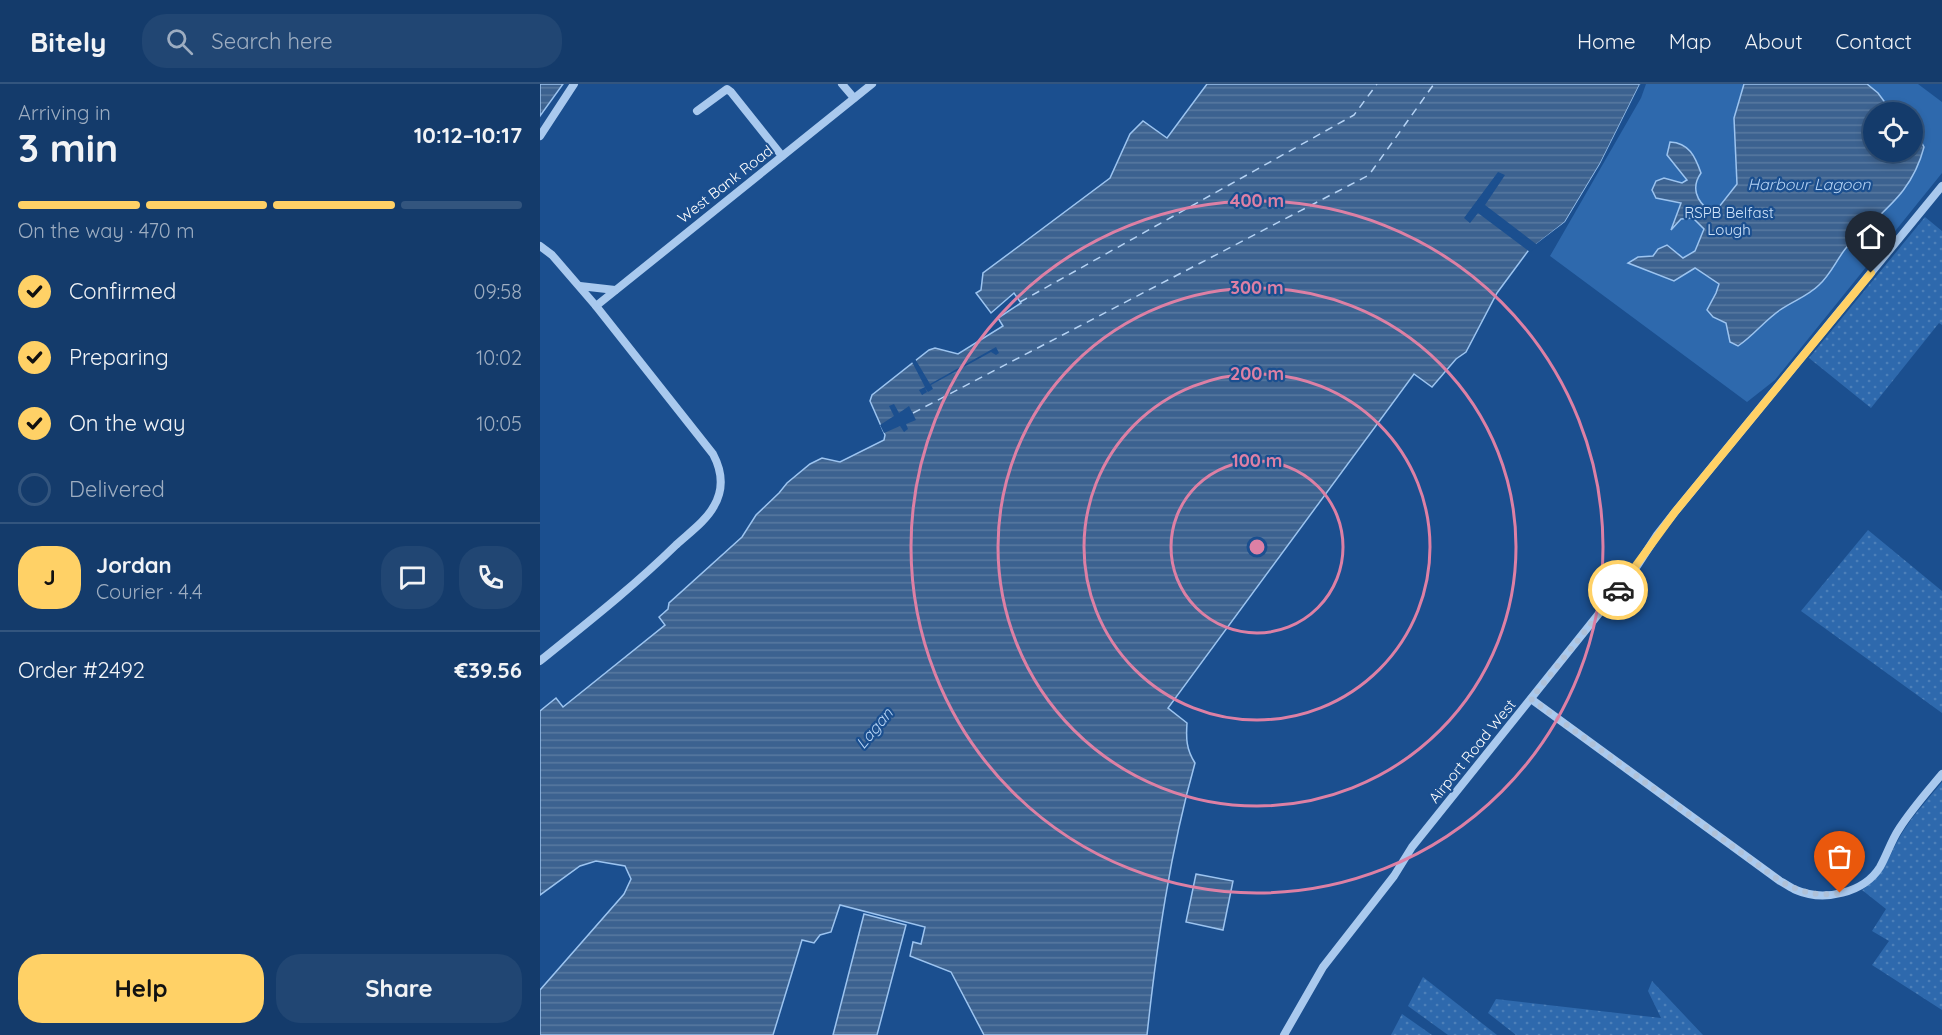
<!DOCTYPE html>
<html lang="en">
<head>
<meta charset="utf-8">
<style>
	body { margin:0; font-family:Quicksand,sans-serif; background:#214673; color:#f1f3f6; height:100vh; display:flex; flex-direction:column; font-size:22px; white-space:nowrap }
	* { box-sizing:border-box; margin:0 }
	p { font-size:20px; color:#9dadc1 }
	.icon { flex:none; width:33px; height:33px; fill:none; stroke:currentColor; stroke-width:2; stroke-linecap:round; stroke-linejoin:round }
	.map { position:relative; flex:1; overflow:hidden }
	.panel { display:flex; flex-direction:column; background:#143b6b; width:540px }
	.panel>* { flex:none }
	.controls { position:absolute; left:1323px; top:18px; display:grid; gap:12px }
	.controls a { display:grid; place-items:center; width:60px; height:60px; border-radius:50%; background:#143b6b; box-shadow:0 3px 9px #0003,0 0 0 2px #33557e; font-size:30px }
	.pin { position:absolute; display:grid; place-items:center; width:51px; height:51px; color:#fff; margin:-62px -26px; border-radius:50% 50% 50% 0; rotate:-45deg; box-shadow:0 0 6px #0007 }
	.pin .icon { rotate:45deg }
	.courier { position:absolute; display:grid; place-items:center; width:60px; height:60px; margin:-30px; border:4px solid #ffd166; border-radius:50%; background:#fff; color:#222; box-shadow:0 2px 8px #0007 }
	.summary em { font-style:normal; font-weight:800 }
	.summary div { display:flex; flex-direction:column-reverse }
	.summary { display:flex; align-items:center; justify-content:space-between; height:102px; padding:0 18px }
	h1 { font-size:39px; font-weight:800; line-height:45px }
	.bar { display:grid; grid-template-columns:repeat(4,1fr); gap:9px 6px; align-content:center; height:72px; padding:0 18px }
	.bar i { height:8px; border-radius:4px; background:#33557e }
	.bar .selected { background:#ffd166 }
	.bar p { grid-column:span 4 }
	.line { display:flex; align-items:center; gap:15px; padding:0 18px; border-top:2px solid #33557e }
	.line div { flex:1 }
	.round { display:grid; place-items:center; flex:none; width:63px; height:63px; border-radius:24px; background:#214673 }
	ol { padding:0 18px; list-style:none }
	li { display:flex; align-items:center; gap:18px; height:66px }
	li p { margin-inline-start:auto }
	li .icon { padding:6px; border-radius:50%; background:#ffd166; color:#111; stroke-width:4 }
	li:last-child { color:#9dadc1 }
	li i { width:33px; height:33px; border:3px solid #33557e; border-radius:50% }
	.cta { display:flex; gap:12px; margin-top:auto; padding:12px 18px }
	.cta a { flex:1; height:69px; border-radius:24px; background:#ffd166; color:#111; font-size:24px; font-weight:800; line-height:69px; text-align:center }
	.cta a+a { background:#214673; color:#f1f3f6 }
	header { display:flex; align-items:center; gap:36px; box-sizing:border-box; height:84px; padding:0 30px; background:#143b6b; border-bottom:2px solid #33557e }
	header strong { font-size:28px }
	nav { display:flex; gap:33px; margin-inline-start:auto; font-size:21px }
	.search { width:420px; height:54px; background:#214673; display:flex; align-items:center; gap:15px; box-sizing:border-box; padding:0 21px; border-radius:24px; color:#9dadc1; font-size:22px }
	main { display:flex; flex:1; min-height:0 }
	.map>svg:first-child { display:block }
</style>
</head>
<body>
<header>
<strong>Bitely</strong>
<div class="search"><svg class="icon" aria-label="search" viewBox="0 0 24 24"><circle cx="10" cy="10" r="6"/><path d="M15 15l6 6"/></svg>Search here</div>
<nav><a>Home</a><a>Map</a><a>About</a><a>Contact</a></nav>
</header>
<main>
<section class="panel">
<div class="summary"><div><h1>3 min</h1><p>Arriving in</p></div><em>10:12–10:17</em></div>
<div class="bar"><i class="selected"></i><i class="selected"></i><i class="selected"></i><i></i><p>On the way · 470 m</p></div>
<ol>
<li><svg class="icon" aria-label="check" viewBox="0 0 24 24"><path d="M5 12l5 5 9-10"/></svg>Confirmed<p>09:58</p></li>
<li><svg class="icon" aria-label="check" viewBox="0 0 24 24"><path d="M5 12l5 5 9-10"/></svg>Preparing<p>10:02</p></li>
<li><svg class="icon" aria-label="check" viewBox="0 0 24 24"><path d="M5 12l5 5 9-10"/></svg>On the way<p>10:05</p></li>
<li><i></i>Delivered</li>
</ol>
<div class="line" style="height:108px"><b class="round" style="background:#ffd166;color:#111">J</b><div><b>Jordan</b><p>Courier · 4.4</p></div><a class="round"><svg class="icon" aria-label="chat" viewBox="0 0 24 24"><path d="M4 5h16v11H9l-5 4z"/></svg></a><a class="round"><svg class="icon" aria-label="phone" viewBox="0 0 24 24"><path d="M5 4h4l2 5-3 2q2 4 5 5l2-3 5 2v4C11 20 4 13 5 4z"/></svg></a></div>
<div class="line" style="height:78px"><div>Order #2492</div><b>€39.56</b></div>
<div class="cta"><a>Help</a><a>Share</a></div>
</section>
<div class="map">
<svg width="1402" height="951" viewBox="0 0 1402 951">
	<defs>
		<pattern id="grass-dots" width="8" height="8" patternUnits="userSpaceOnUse" patternTransform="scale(1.5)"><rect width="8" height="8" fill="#2e69ad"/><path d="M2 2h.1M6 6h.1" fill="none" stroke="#4d80b9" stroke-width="1.8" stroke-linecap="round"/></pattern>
		<pattern id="water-rules" width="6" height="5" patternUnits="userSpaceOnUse" patternTransform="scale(1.5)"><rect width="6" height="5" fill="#3c6290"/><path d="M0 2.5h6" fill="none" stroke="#597aa1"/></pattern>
	</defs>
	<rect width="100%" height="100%" fill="#1b4f8f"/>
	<g fill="url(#grass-dots)">
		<path d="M1385,133L1402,147V241L1399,239L1331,324L1269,274Z"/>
		<path d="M1328,446L1402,507V629L1261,527Z"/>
		<path d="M1402,698V926L1332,881L1349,857L1332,847L1346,825L1322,806C1347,789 1349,769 1364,746C1375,729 1389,714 1402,698Z"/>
		<path d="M883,893L957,951H908L868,922Z"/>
		<path d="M1112,897L1163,951H976L948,929L956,915L1121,934L1108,907Z"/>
		<path d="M862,930L892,951H851Z"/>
	</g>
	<path fill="#2e69ad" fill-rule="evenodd" d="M1106,0H1378L1402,18V89L1235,296L1207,318L1010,172L1101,14ZM1334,28H1372V68H1334Z"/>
	<g fill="url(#water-rules)" stroke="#9cc4f0" stroke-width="1.5">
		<path d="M0,0H23L0,32Z"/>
		<path d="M667,0H1100L1060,80L1025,138L988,167L957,209L926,268L916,275L892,303L874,290L628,624L647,639C646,654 646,665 655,679C630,768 617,859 607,951H444L411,888L370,872L373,858L381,860L385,843L300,821L291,848L280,851L274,859L262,856L233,951H0V906L84,810L91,795L85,782L56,777L40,782L0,811V627L16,614L23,623L125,541L119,533L128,525L129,519L202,453L216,431L239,409L247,399L270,380L282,374L300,378L344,356L345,351L330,317L332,311L389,266L395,264L418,270L463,242L458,234L481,219L474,209L451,229L436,209L441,206L443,189L570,94L590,50L603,37L627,54Z"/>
		<path d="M1204,0H1327L1338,9L1352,28H1334V68H1372L1373,43L1384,63C1371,113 1339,128 1306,164C1297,175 1291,190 1279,201C1268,212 1253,217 1240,226C1225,236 1214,251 1198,262L1190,258L1186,239L1173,233L1167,226L1176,209L1179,200L1155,184L1134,197L1088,179L1098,173L1113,172L1118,165L1127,161L1143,174L1155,167L1164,145L1153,134L1141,135L1131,146L1141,119L1116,114L1112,106L1116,97L1124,94L1142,99L1147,96L1127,71L1130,58C1149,59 1155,72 1161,89C1151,103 1156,117 1170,127L1179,123L1197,100L1194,34Z"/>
		<path d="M656,790L693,797L683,846L646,838Z"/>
		<path d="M324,830L366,841L337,951H293Z"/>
	</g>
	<g fill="#1b4f8f">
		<path d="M1100,0L1102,1L1083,42L1028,139L990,168L938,129L930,139L924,134L958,88L965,91L945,121L996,160L1025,138L1060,80Z"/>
		<path d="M456,263L459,269L456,271L451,268L391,301L393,305L388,308L385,304L387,308L382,311L379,306L385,303L371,276L374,273L390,300Z"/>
		<path d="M354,320L359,329L369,322L376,336L366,340L368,345L364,348L360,342L344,349L340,341L354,332L349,322Z"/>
	</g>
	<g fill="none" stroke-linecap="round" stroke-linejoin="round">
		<g stroke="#b5d3f5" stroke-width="1.5" stroke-dasharray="8 6" stroke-linecap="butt">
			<path d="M480,218L814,31L837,0"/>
			<path d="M373,329L829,91L894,0"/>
		</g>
		<g stroke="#a9c9ee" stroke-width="8">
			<path d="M302,0L314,14"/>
			<path d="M157,27L187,5L191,8L242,72"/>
			<path d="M0,52L34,0"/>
			<path d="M0,162L12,171L56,222L173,370C182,387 184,405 174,422C166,437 149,449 136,461C93,503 47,539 0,577"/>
			<path d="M40,202L75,206"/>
			<path d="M56,222L332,0"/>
			<path d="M991,615L1240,797C1246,800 1251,804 1256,806C1284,818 1324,809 1340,783C1347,771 1351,757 1359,745C1371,726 1387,708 1402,690"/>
			<path d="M744,951L783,883L854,792L872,763L1097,482L1117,451L1135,428L1402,102"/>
		</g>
	</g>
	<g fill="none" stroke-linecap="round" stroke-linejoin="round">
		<path stroke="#afc1d8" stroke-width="6" stroke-dasharray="0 10.8" d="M1078,506L991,615L1240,797C1260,808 1277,813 1300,809"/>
		<path stroke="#ffd166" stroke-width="8" d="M1078,506L1135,428L1331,189"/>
	</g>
	<g fill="none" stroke="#dd80a5" stroke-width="3">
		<circle cx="717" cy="463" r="86"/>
		<circle cx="717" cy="463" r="173"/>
		<circle cx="717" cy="463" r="259"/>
		<circle cx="717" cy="463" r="346"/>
	</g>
	<g text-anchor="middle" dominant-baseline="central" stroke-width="4.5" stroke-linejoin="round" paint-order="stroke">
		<g font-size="15" fill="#fff" stroke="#1b4f8f">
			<text transform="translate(185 100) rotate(-38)">West Bank Road</text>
			<text transform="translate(932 667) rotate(-51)">Airport Road West</text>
		</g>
		<g font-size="15" fill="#cfe3fa" stroke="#1b4f8f">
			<text x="1189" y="128">RSPB Belfast<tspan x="1189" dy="17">Lough</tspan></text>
		</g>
		<g font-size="16" font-style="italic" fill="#b5d3f5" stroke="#1b4f8f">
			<text x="1269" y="100">Harbour Lagoon</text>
			<text transform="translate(334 644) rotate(-50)">Lagan</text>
		</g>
	</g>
	<circle cx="717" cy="463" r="9" fill="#dd80a5" stroke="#1b4f8f" stroke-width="3"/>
	<g font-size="18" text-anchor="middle" font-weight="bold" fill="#dd80a5" stroke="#1b4f8f" stroke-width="4.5" stroke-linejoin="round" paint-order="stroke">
		<text x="717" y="123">400 m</text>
		<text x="717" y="210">300 m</text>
		<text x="717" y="296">200 m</text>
		<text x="717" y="383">100 m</text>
	</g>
</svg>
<div class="controls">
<a><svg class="icon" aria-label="locate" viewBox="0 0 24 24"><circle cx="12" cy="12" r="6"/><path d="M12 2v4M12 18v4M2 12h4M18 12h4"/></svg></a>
</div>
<div class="pin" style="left:1300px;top:809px;background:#ea580c"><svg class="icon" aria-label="bag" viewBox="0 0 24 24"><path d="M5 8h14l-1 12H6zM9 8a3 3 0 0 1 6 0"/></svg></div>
<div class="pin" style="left:1331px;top:189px;background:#1f2937"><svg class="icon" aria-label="home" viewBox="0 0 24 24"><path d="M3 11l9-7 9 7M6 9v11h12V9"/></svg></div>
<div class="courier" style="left:1078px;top:506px"><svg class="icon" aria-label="car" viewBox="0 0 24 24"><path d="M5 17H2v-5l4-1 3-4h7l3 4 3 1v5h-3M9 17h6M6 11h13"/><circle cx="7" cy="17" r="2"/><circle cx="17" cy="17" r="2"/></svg></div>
</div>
</main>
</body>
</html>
